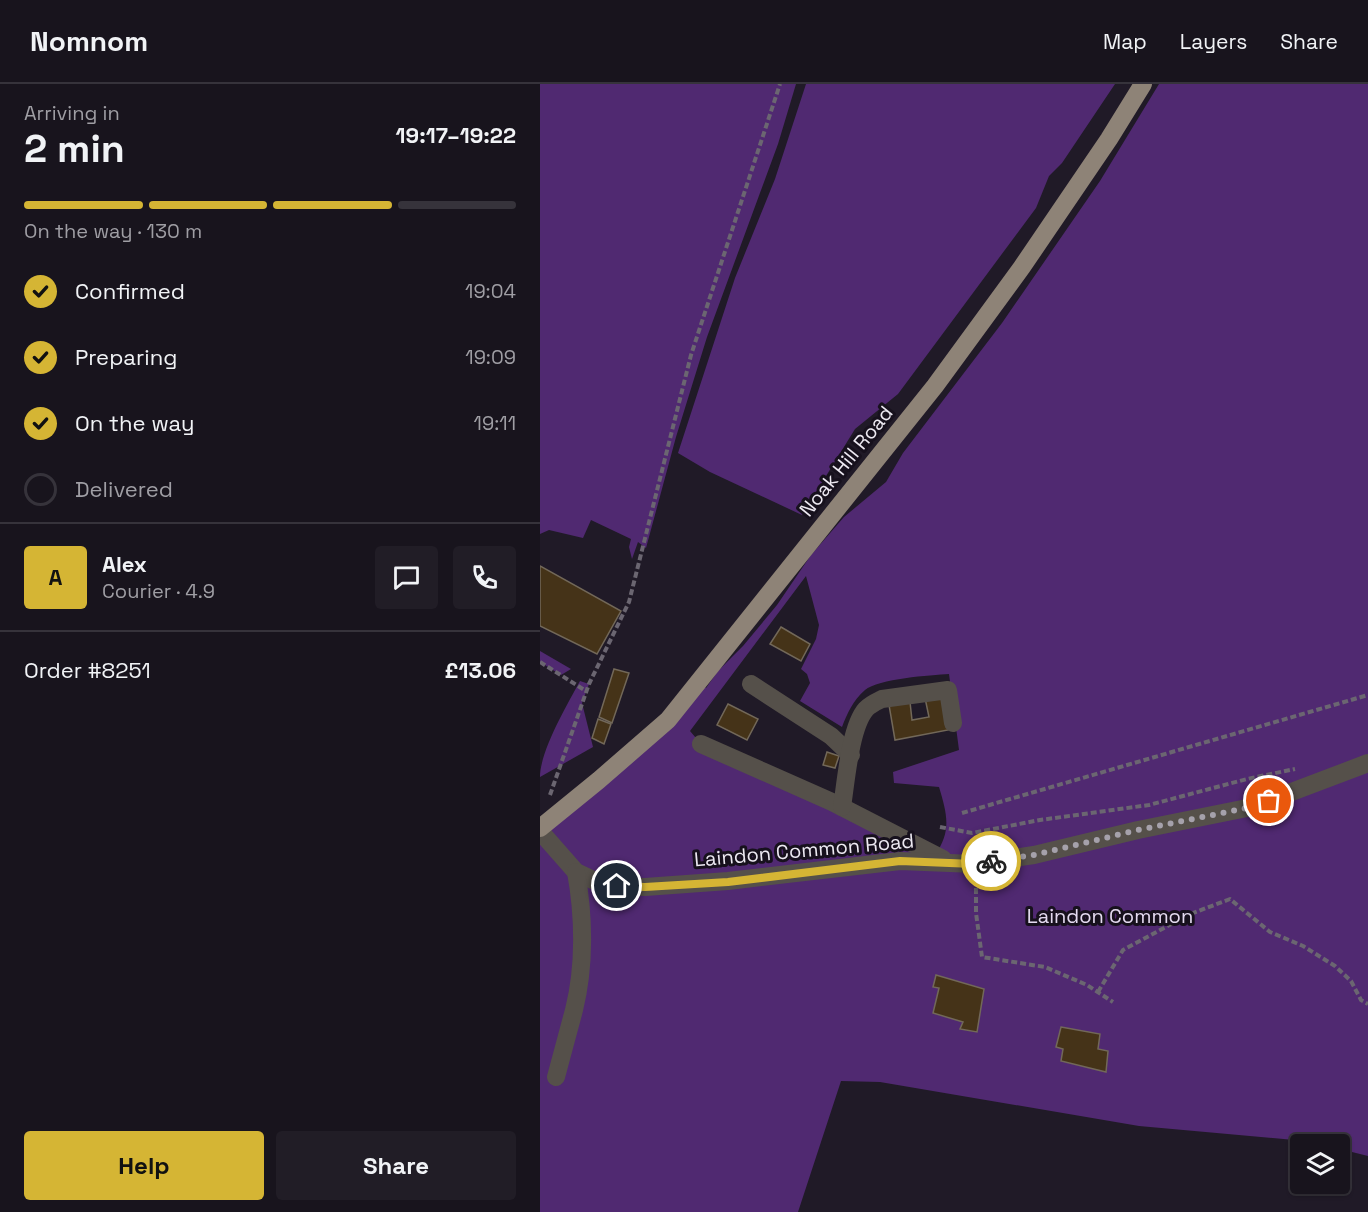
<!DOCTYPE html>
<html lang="en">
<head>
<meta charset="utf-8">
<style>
	body { margin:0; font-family:"Space Grotesk",sans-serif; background:#211d26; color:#f1f3f6; height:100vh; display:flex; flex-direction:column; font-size:22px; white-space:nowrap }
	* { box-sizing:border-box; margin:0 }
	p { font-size:20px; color:#9f9ea4 }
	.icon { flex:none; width:33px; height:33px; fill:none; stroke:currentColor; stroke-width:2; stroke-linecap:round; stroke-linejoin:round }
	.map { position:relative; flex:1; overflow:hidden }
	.details { display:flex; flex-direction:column; background:#18141d; width:540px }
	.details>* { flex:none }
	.controls { position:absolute; left:750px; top:1050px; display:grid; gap:12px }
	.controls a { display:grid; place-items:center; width:60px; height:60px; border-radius:6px; background:#18141d; box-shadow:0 2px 4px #0004,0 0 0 2px #36333b; font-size:30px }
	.pin { position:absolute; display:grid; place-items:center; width:51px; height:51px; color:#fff; margin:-26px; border:3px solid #fff; border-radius:50%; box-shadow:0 2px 6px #0007 }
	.courier { position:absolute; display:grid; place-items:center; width:60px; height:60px; margin:-30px; border:4px solid #d5b534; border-radius:50%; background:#fff; color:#222; box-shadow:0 2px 8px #0007 }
	.headline em { font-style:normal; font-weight:700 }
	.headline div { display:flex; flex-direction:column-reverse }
	.headline { display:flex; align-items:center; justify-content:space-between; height:102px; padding:0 24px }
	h1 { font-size:39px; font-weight:700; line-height:45px }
	.bar { display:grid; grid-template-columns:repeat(4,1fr); gap:9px 6px; align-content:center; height:72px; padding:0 24px }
	.bar i { height:8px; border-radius:4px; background:#36333b }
	.bar .current { background:#d5b534 }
	.bar p { grid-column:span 4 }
	.line { display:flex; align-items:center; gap:15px; padding:0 24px; border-top:2px solid #36333b }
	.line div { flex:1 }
	.round { display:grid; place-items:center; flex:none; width:63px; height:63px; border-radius:6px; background:#211d26 }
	ol { padding:0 24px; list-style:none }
	li { display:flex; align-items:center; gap:18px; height:66px }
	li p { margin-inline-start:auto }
	li .icon { padding:6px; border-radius:50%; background:#d5b534; color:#111; stroke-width:4 }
	li:last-child { color:#9f9ea4 }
	li i { width:33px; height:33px; border:3px solid #36333b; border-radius:50% }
	.primary-button { display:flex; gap:12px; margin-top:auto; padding:12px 24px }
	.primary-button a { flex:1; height:69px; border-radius:6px; background:#d5b534; color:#111; font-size:24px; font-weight:700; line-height:69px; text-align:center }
	.primary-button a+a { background:#211d26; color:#f1f3f6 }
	header { display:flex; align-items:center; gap:36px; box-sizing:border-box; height:84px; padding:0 30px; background:#18141d; border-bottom:2px solid #36333b }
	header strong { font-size:28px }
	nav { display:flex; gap:33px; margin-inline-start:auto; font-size:21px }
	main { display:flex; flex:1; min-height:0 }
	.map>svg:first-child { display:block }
</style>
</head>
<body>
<header>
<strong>Nomnom</strong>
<nav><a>Map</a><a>Layers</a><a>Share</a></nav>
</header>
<main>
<section class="details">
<div class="headline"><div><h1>2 min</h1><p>Arriving in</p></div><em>19:17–19:22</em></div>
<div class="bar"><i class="current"></i><i class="current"></i><i class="current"></i><i></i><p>On the way · 130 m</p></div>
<ol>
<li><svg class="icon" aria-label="check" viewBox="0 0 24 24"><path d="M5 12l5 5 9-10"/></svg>Confirmed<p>19:04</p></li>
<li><svg class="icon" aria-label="check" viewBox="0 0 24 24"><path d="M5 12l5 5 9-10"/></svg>Preparing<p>19:09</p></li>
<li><svg class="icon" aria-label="check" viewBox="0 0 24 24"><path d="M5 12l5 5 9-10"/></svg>On the way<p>19:11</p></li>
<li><i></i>Delivered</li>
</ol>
<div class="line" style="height:108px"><b class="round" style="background:#d5b534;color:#111">A</b><div><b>Alex</b><p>Courier · 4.9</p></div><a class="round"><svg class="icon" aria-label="chat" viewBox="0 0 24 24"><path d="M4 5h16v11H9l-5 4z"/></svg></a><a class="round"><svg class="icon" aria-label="phone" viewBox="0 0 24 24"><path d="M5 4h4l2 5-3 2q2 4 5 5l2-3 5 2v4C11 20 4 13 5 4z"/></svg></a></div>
<div class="line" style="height:78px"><div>Order #8251</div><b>£13.06</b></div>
<div class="primary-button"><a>Help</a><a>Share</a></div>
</section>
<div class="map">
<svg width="828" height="1128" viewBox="0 0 828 1128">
	<rect width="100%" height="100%" fill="#201a27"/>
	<g fill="#502971" fill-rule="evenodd">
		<path d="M0,0H256L238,60L167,253L136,353L106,464L98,458L92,475L89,463L91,455L51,436L43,454L9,446L0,450Z"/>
		<path d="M266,0H575L522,79L509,92L496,124L358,310L315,345L262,431L170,388L138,369L195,194L235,95Z"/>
		<path d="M619,0H828V1072L800,1065V1060H781L765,1057L599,1042L340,998L301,997L258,1128H0V744L158,598L166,604L178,587L203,562L237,521L271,471L304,433L346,398L363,369L462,239L560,97ZM266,492L279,541L276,555L261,585L267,590L270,599L260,617L302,643C307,630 313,616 325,606C338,595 391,591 409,590L419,666L353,688L354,699L399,703C407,730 412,747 395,771L161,660L150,647Z"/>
		<path d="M0,567L31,585L21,591L0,578Z"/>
		<path d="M40,597L49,600L42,619L53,663L0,693C0,667 27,621 40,597Z"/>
	</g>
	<g fill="#453318" stroke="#726859" stroke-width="1.5">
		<path d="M0,482L81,527L57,570L0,542Z"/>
		<path d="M241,543L270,560L261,577L230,560Z"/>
		<path d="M74,585L89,589L72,639L59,633Z"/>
		<path d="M402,612L408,646L355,656L349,621L370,618L372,636L389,633L385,614Z"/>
		<path d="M188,620L218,635L207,656L177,641Z"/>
		<path d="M58,635L71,640L64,660L52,654Z"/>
		<path d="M287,668L299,672L295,684L283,681Z"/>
		<path d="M396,891L444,905L437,948L420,945L423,938L393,929L399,904L393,903Z"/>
		<path d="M521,943L560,950L558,965L568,967L566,988L521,977L523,965L516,963Z"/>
	</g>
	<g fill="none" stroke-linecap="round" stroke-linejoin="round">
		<g stroke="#6b6671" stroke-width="4" stroke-dasharray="6 3" stroke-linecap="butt">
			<path d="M0,578L46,607"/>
			<path d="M10,711L49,600L89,518L151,271L240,0"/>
			<path d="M422,729L828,611"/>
			<path d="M400,743L432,749L500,736L609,721L707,695L755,685"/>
			<path d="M436,795V829L442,873L505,883L547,901L573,918"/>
			<path d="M558,908L583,866L648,831L690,815L730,848L763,862L795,882L811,897L821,916L828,920"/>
		</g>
		<g stroke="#55504a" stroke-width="18">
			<path d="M211,600L291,652L311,671"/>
			<path d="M161,660L292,718L403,775"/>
			<path d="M302,723C306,698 310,643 326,625C331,620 336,618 342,615L408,606L413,639"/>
			<path d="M0,747L36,788L55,797L77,802L105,803L188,797L360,777L434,780L494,771L598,746L712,723L828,679"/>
			<path d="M16,993C22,971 28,948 34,926C45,882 44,832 36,788"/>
		</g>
		<path stroke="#8e8377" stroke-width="18" d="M0,744L59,696L128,636L395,302L482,183L569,55L603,0"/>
	</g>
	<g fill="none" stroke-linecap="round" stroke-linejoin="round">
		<path stroke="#a5a1ab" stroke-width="6" stroke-dasharray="0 10.8" d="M451,777L494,771L598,746L712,723L729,717"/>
		<path stroke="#d5b534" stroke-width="8" d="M77,802L105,803L188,798L360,777L434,780L451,777"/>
	</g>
	<g text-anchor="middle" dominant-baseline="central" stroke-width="6" stroke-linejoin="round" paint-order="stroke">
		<g font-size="20" fill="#ede9f2" stroke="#17111d">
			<text transform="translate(306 377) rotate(-51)">Noak Hill Road</text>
			<text transform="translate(264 766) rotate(-5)">Laindon Common Road</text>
		</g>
		<g font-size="20" fill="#e4daf0" stroke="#17111d">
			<text x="570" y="832">Laindon Common</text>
		</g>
	</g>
</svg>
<div class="controls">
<a><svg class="icon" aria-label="layers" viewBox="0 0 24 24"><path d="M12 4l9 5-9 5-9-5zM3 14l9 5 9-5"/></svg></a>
</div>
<div class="pin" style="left:729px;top:717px;background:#ea580c"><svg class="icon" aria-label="bag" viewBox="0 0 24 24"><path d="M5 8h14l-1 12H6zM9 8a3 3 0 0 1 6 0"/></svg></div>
<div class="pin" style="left:77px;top:802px;background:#1f2937"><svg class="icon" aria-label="home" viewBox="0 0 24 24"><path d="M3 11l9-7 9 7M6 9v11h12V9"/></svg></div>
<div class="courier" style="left:451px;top:777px"><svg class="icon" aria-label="bike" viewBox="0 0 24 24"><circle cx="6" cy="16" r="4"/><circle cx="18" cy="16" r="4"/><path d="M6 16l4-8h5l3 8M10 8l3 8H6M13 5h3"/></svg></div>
</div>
</main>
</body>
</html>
